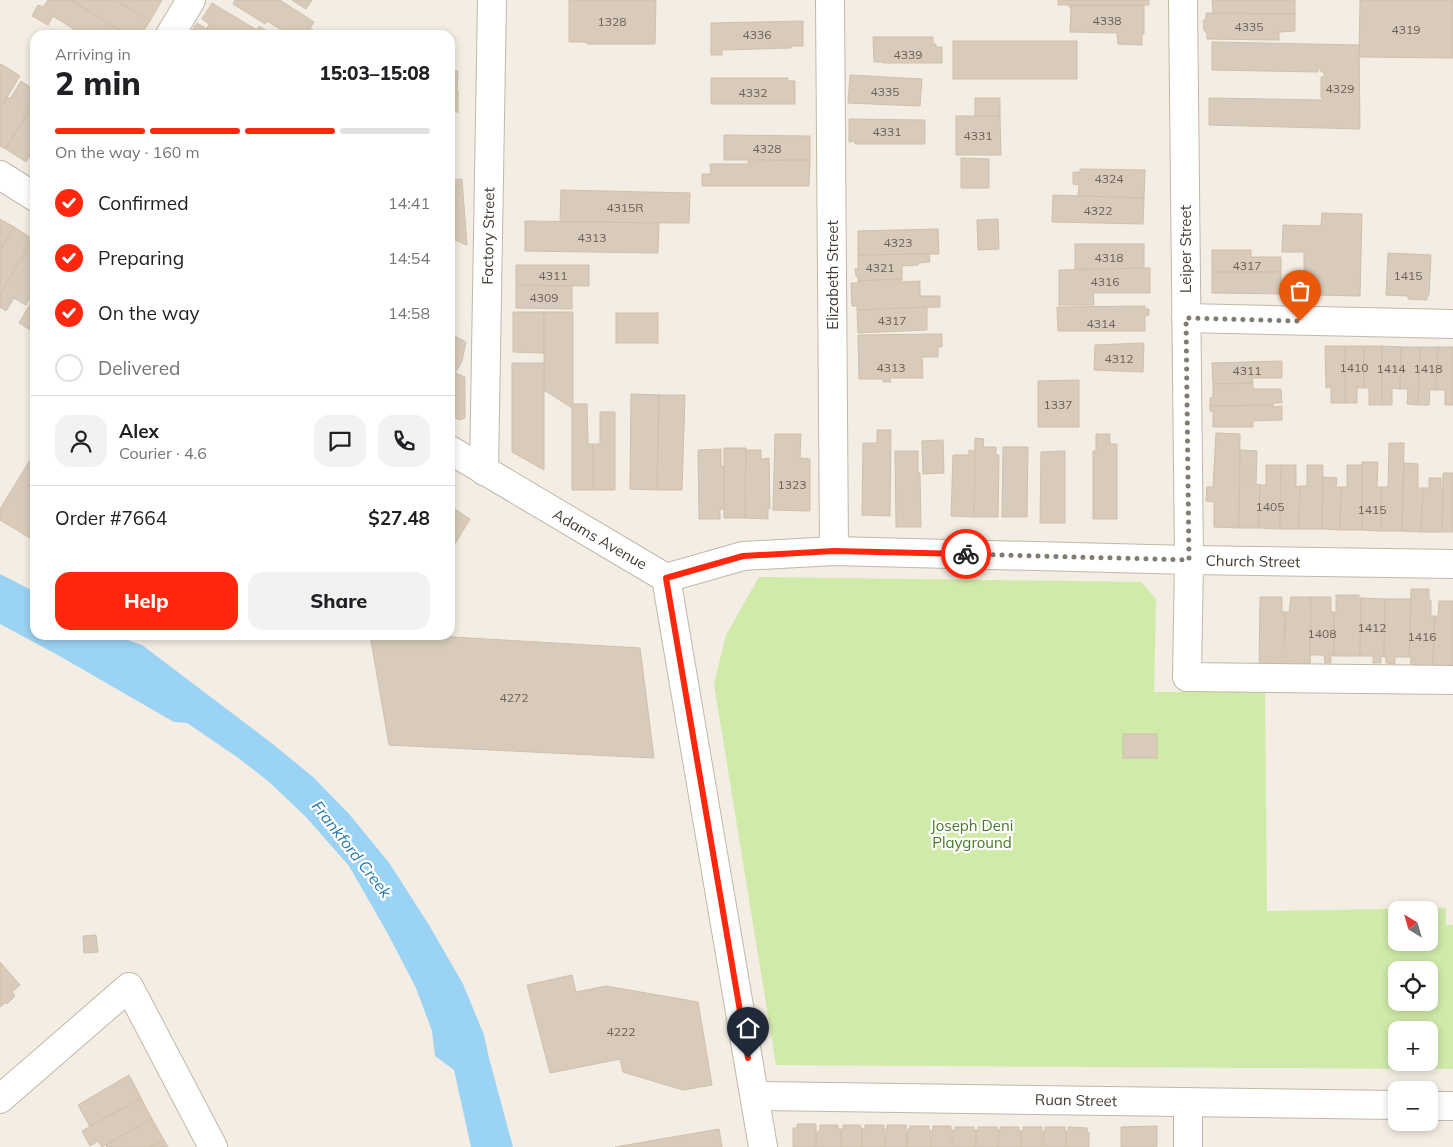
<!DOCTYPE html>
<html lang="en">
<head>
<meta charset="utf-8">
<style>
	body { margin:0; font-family:Mulish,sans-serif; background:#f2f2f2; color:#202124; height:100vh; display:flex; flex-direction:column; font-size:19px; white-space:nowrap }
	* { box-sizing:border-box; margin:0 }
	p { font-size:16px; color:#757577 }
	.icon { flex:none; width:28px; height:28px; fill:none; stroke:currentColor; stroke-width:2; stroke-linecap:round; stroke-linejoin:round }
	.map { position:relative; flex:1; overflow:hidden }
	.drawer { position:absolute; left:30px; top:30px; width:425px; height:610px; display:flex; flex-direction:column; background:#fff; border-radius:15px; box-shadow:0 2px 8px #0003 }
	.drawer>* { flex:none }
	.needle { width:32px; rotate:323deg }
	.tools { position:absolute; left:1388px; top:901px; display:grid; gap:10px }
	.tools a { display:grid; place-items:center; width:50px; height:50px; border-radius:10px; background:#fff; box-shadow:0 2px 8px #0003; font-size:25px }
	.pin { position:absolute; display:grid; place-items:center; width:42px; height:42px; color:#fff; margin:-51px -21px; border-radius:50% 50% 50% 0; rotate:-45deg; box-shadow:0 0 5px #0007 }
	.pin .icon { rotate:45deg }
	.courier { position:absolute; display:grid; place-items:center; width:50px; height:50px; margin:-25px; border:4px solid #ff280e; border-radius:50%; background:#fff; color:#222; box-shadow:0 1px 6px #0007 }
	.head em { font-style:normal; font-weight:800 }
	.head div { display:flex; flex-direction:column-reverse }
	.head { display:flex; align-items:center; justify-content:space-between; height:85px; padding:0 25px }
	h1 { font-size:32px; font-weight:800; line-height:38px }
	.bar { display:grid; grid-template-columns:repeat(4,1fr); gap:8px 5px; align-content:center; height:60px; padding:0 25px }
	.bar i { height:6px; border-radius:4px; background:#e0e0e0 }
	.bar .active { background:#ff280e }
	.bar p { grid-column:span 4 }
	.line { display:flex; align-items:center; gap:12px; padding:0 25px; border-top:1px solid #e0e0e0 }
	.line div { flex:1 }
	.round { display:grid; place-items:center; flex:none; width:52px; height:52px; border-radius:15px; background:#f2f2f2 }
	ol { padding:0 25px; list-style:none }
	li { display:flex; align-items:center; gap:15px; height:55px }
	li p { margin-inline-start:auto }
	li .icon { padding:5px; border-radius:50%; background:#ff280e; color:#fff; stroke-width:4 }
	li:last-child { color:#757577 }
	li i { width:28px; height:28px; border:2px solid #e0e0e0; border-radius:50% }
	.cta { display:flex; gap:10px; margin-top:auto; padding:10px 25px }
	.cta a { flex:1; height:58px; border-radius:15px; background:#ff280e; color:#fff; font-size:20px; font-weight:800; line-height:58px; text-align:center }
	.cta a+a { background:#f2f2f2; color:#202124 }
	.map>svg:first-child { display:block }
</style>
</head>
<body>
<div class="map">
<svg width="1453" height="1147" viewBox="0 0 1453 1147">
	<rect width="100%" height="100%" fill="#f3ede3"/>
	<path fill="#cfeaa9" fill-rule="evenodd" d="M759,577L1141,582L1156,599L1154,692H1265L1267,911L1446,908V925H1453V1069L776,1065L714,684L726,635ZM1396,910H1429V942H1396ZM1396,970H1429V1002H1396ZM1396,1030H1429V1062H1396Z"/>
	<path fill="#9bd3f4" d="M0,574L35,592V635H114L142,645L274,745L313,777L350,815L390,864L429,925L463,984L484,1035L489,1058L513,1147H471L454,1070L435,1056L432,1031L416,988L388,934L349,866L306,817L268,781L237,757L187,723L174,722L56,654L0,624Z"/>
	<g fill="#d8cbbb" stroke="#d0c0ab">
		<path d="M48,0H71L128,35H83L53,16L48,25L32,16L38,5L43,7Z"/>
		<path d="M71,0H116L150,21L141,35H128Z"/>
		<path d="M116,0H162L150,21Z"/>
		<path d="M235,0H280L314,22L310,28L319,35H289L267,21L265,24L233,4Z"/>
		<path d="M292,0H312L306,9Z"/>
		<path d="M569,0H656L655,44H587V42H569Z"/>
		<rect x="1058" y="0" width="91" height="5"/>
		<path d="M1212,0H1295V14L1213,13Z"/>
		<path d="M1360,0H1453V58L1359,57Z"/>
		<path d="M212,3L257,30L259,26L268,32L266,35H216L207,29L209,24L202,19Z"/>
		<path d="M1069,5H1144V34H1142V45L1118,44L1117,33L1070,32L1071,7H1069Z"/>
		<path d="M1206,13L1295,14V31L1279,32V40L1207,39V34L1204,30L1203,21L1206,18Z"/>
		<path d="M803,21V46H792L791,48L722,50V55H711V23Z"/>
		<path d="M197,23L207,29L216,35H189Z"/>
		<path d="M873,37H933V44H936V47H942V63H883V62H874Z"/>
		<rect x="953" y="41" width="124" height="38"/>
		<path d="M1212,42L1359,45L1360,129L1209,125V98L1323,100V98H1321V77H1324V72H1321V69H1318V72L1212,70Z"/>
		<path d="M1,64L20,76L0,109V66Z"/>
		<path d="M450,71H458L457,91H450Z"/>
		<path d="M850,75L922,79L920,106L848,103Z"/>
		<path d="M711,78H788V81H795V104H711Z"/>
		<path d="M21,81L35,90V100L6,149L0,146V109L8,97L10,99Z"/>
		<rect x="450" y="91" width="8" height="21"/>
		<rect x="975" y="98" width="25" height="18"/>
		<path d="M35,100V146L26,162L6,149Z"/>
		<path d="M956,116H1000L1001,155H956Z"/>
		<path d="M849,119L925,120V144H855V141L849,142Z"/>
		<path d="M724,135L810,136V160H724Z"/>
		<path d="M961,158L989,159V188H961Z"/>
		<path d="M810,160L809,186H702V174H711L710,164H748V161Z"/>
		<path d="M1080,169L1145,170L1144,198L1078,196L1079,185L1073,184V172H1080Z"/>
		<path d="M462,179L467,245L450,238V180Z"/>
		<path d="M561,190L690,193L689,223L560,222Z"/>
		<path d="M1053,195L1144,198L1143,224L1052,222Z"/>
		<path d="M1322,213L1362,214L1360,296L1317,295L1316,293L1304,292V252H1282L1283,225L1321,226Z"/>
		<path d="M0,219L14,227L0,251Z"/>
		<path d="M998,219L999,249L978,250L977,220Z"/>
		<path d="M525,221L659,223L658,253L525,251Z"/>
		<path d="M14,227L33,239L0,295V251Z"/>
		<path d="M938,229L939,254L858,255V231Z"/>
		<path d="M33,239L35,241V290L26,305L14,298L6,311L0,307V295Z"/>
		<rect x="1075" y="244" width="69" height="25"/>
		<path d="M1212,250H1251V257H1281V272H1212Z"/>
		<path d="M1388,253L1431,255L1429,295L1427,297V300L1408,299V296L1386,295Z"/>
		<path d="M929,254L930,262L918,263V265L902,266V279L858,281V276H856L855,269H858V255Z"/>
		<path d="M516,265H589V286L516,285Z"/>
		<path d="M1150,268V293H1093L1094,305H1059V270Z"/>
		<path d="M1212,272H1281V285H1285V294L1212,293Z"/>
		<path d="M902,279V282L920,281V296H940V307L857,310V306H852L851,283H858V281Z"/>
		<path d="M516,285L572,286V309L516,308Z"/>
		<path d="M35,296V325L32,331L19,323Z"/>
		<path d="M1145,306V309H1149V315L1145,316V331H1058L1057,307Z"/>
		<path d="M927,307V330L858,333L857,310Z"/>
		<path d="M513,312H544V353L513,352Z"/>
		<path d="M544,312H573V404H587L588,444H593V490H572V408L544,390Z"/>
		<rect x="616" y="313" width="42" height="30"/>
		<path d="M451,334L466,342L462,361L455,373L465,377V418L459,420L450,414V336Z"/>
		<path d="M942,334V347H938V357H922L923,378H890L891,382H883V379H859L858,335Z"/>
		<path d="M1144,343L1143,372L1094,370L1095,345Z"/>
		<path d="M1325,346H1345V403H1331V387L1326,388Z"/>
		<path d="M1345,346H1364V388H1357V403H1345Z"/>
		<path d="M1364,346H1382V405H1369V388H1364Z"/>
		<path d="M1382,346L1401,347L1400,389L1392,388V405H1382Z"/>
		<path d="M1401,347H1420L1418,405L1407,404L1408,389H1400Z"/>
		<path d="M1420,347H1438L1436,390H1430L1429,405H1418Z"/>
		<path d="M1438,347H1453V405H1445V390H1436Z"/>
		<path d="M1282,361V378H1252L1253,383L1213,384L1212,363Z"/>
		<path d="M512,363H544V470L512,452Z"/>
		<path d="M1079,380V427H1038V381Z"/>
		<path d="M1253,383V389H1281L1282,403H1273V405L1210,406V398L1213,397V384Z"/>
		<path d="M631,394L659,395L657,490L630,489Z"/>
		<path d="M659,395H685L682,490H657Z"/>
		<path d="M1273,405V407L1282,406V420L1253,421V427H1213V411H1210V406Z"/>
		<path d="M600,412H615V490H593V444H600Z"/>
		<path d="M877,430H891L890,516L862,515L863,443H877Z"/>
		<path d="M1216,433L1240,434L1239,528L1214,527V502L1206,501L1207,487H1213Z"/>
		<path d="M775,434H801L800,458L810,459V511L773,510Z"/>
		<path d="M1096,434H1110V444H1117V519H1093V451H1096Z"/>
		<path d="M975,438L984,439L983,447H996V455H999L998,517H974Z"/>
		<path d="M943,440L944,473L923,474L922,441Z"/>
		<path d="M1389,443H1404L1402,531H1381V487H1388Z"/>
		<path d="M1003,447H1028L1027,517H1002Z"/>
		<path d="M724,448H746L745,518H724Z"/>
		<path d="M721,449V466H724V509H720V519H699L698,450Z"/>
		<path d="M746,450H761V459L769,458L770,509L768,508V519L745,518Z"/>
		<path d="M969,450L975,451L974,517L951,516L953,455H969Z"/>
		<path d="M1240,450L1257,451L1256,484L1260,485L1259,528H1239Z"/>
		<path d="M895,451H918V473H920L921,527H896Z"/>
		<path d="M1065,451V523H1040L1041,452Z"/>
		<path d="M35,452V541L0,520V509Z"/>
		<path d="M1362,462H1378L1377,487H1381V531L1362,530Z"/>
		<path d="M1404,463L1418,464V488H1423L1421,532L1402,531Z"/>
		<path d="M1266,465H1281L1280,529L1259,528L1260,485H1266Z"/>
		<path d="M1281,465H1296V487L1300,486L1299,529H1280Z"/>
		<path d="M1307,465H1323L1322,529H1299L1300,486H1307Z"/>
		<path d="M1347,465H1362V530H1340L1341,487H1347Z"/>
		<path d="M1443,473H1453V532H1442Z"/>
		<path d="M1323,477L1337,478L1336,487H1341L1340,530L1322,529Z"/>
		<path d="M1429,478H1441V488H1443L1442,532H1421L1423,488H1429Z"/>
		<path d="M450,506L470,519L450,552Z"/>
		<path d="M1411,589H1429V600H1431V616H1435L1432,678L1410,677L1411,657H1409Z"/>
		<path d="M1336,595H1359V598H1361L1360,656H1334V612L1336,613Z"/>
		<path d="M1260,597H1282V612H1285L1283,674H1259Z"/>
		<path d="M1291,597H1311L1310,677H1285V612H1289Z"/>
		<path d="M1311,597H1331V612H1334V656L1331,655V663H1325L1324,655H1310Z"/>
		<path d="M1361,598L1385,599L1384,657L1381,656V663H1373V656H1360Z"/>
		<path d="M1385,599H1411L1409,657H1395V664L1386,663V657H1384Z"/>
		<path d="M1439,601H1453V679L1432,678L1435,616H1438Z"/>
		<path d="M370,635H418L640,648L654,758L389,745Z"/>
		<rect x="1123" y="734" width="34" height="24"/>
		<path d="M96,935L98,952L84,953L83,936Z"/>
		<path d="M0,962L20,985L12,992L15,996L7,1004L6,1002L0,1007Z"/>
		<path d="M572,975L576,992L606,986L698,1002L712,1085L683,1090L623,1072L620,1059L550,1073L527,985Z"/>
		<path d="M129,1075L141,1098L90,1127L78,1105Z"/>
		<path d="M141,1098L152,1119L102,1147L98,1141L90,1146L82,1131Z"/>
		<path d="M152,1119L164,1140L150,1147H106L107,1146L106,1145Z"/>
		<path d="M797,1124H816V1147H793V1128H797Z"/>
		<path d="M820,1125H838V1129H841V1147H816L817,1131H820Z"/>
		<path d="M843,1125H860L861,1128H862V1147H841V1129H843Z"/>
		<path d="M865,1125H884V1129H885V1147H862V1128L865,1129Z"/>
		<path d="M887,1125H906L907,1147H885Z"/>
		<path d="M910,1126H929V1130H931V1147H907L908,1129H910Z"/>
		<path d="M933,1126H951V1147H931Z"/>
		<path d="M1157,1126V1147H1121V1127Z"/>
		<path d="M955,1127H974V1131L976,1130V1147H952V1130H955Z"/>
		<path d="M978,1127H997V1130H999L998,1147H976V1130L978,1131Z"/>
		<path d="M1000,1127H1019V1131H1021V1147H998L999,1130H1000Z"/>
		<path d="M1023,1127H1042V1147H1021V1131H1023Z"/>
		<path d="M1045,1127H1065V1131H1066V1147H1043V1131H1045Z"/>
		<path d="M1068,1127L1087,1128V1132H1089V1147H1066V1131H1068Z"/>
		<path d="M719,1129L722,1147H615Z"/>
		<path d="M164,1140L168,1147H150Z"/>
	</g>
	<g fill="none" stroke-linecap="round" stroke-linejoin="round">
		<defs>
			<g id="minor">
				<path d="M830,0L834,551"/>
				<path d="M1183,0L1189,560L1187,677L1453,680"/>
				<path d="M170,35L191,0"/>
				<path d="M0,175L35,197"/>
				<path d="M1186,318L1453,324"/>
				<path d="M450,450L666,578L763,1147"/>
				<path d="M484,471L492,0"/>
				<path d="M666,578L743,556L834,551L1189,560L1453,564"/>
				<path d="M755,1096L1396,1105"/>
				<path d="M0,1099L129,987L213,1147"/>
				<path d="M1188,1102V1147"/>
				<path d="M1429,1106H1453"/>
			</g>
		</defs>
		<use href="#minor" stroke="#c1b8a8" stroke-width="30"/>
		<use href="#minor" stroke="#fff" stroke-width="28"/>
	</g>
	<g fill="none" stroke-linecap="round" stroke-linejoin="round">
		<path stroke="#827b71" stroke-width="5" stroke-dasharray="0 9" d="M966,554L1189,560L1186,318L1300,321"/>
		<path stroke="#ff280e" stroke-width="6" d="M748,1058L666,578L743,556L834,551L966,554"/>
	</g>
	<g text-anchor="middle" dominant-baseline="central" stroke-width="4.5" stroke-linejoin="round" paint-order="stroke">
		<g font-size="12" fill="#6a6055">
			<text x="1107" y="20">4338</text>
			<text x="612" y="21">1328</text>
			<text x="1249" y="26">4335</text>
			<text x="1406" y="29">4319</text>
			<text x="757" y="34">4336</text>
			<text x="908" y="54">4339</text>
			<text x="1340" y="88">4329</text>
			<text x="885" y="91">4335</text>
			<text x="753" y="92">4332</text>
			<text x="887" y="131">4331</text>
			<text x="978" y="135">4331</text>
			<text x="767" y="148">4328</text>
			<text x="1109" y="178">4324</text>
			<text x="625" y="207">4315R</text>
			<text x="1098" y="210">4322</text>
			<text x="592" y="237">4313</text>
			<text x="898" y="242">4323</text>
			<text x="1109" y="257">4318</text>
			<text x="1247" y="265">4317</text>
			<text x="880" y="267">4321</text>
			<text x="553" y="275">4311</text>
			<text x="1408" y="275">1415</text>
			<text x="1105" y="281">4316</text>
			<text x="544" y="297">4309</text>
			<text x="892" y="320">4317</text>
			<text x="1101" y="323">4314</text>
			<text x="1119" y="358">4312</text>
			<text x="891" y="367">4313</text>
			<text x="1354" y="367">1410</text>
			<text x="1391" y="368">1414</text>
			<text x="1428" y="368">1418</text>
			<text x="1247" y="370">4311</text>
			<text x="1058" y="404">1337</text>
			<text x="792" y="484">1323</text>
			<text x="1270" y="506">1405</text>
			<text x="1372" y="509">1415</text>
			<text x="1372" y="627">1412</text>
			<text x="1322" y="633">1408</text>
			<text x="1422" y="636">1416</text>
			<text x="514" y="697">4272</text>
			<text x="621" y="1031">4222</text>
		</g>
		<g font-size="15" fill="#453d33" stroke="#fff">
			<text transform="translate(488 236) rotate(-89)">Factory Street</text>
			<text transform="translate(1185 249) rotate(-90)">Leiper Street</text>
			<text transform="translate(832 275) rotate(-90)">Elizabeth Street</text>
			<text transform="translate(600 539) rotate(30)">Adams Avenue</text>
			<text transform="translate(1253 561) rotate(1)">Church Street</text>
			<text transform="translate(1076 1100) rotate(1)">Ruan Street</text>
		</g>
		<g font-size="15" fill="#477924" stroke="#fff">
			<text x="972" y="825">Joseph Deni<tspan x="972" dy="17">Playground</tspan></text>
		</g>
		<g font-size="16" font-style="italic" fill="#267aad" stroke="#fff">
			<text transform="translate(352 849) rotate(52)">Frankford Creek</text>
		</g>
	</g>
</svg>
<div class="tools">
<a><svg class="needle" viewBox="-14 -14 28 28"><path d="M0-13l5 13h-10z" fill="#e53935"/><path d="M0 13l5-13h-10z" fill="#757577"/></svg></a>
<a><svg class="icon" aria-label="locate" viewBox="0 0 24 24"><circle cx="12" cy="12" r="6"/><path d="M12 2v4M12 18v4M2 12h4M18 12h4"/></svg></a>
<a>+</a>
<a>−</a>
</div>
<div class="pin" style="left:1300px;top:321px;background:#ea580c"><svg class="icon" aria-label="bag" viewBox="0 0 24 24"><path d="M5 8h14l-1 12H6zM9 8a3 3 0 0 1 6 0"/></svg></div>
<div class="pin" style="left:748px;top:1058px;background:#1f2937"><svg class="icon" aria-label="home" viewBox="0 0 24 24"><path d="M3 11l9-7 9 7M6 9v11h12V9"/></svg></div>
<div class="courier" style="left:966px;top:554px"><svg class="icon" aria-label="bike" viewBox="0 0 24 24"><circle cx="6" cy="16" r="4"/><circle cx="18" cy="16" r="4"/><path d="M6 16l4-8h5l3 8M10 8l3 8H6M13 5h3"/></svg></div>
<section class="drawer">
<div class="head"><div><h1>2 min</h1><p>Arriving in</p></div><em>15:03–15:08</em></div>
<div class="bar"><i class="active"></i><i class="active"></i><i class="active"></i><i></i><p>On the way · 160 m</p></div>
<ol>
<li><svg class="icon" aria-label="check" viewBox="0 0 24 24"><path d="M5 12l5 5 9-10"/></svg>Confirmed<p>14:41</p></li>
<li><svg class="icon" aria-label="check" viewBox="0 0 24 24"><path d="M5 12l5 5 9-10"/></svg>Preparing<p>14:54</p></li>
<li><svg class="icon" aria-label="check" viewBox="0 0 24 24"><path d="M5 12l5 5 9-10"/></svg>On the way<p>14:58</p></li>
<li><i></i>Delivered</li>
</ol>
<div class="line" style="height:90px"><a class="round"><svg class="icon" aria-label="person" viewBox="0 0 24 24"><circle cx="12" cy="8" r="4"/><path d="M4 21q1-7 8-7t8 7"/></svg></a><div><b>Alex</b><p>Courier · 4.6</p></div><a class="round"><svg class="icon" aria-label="chat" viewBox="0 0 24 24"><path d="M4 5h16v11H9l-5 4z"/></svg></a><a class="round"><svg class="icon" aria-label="phone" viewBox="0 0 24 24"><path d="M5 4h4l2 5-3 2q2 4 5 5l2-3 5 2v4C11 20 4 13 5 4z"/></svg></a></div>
<div class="line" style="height:65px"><div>Order #7664</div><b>$27.48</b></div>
<div class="cta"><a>Help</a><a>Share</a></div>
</section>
</div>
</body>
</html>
